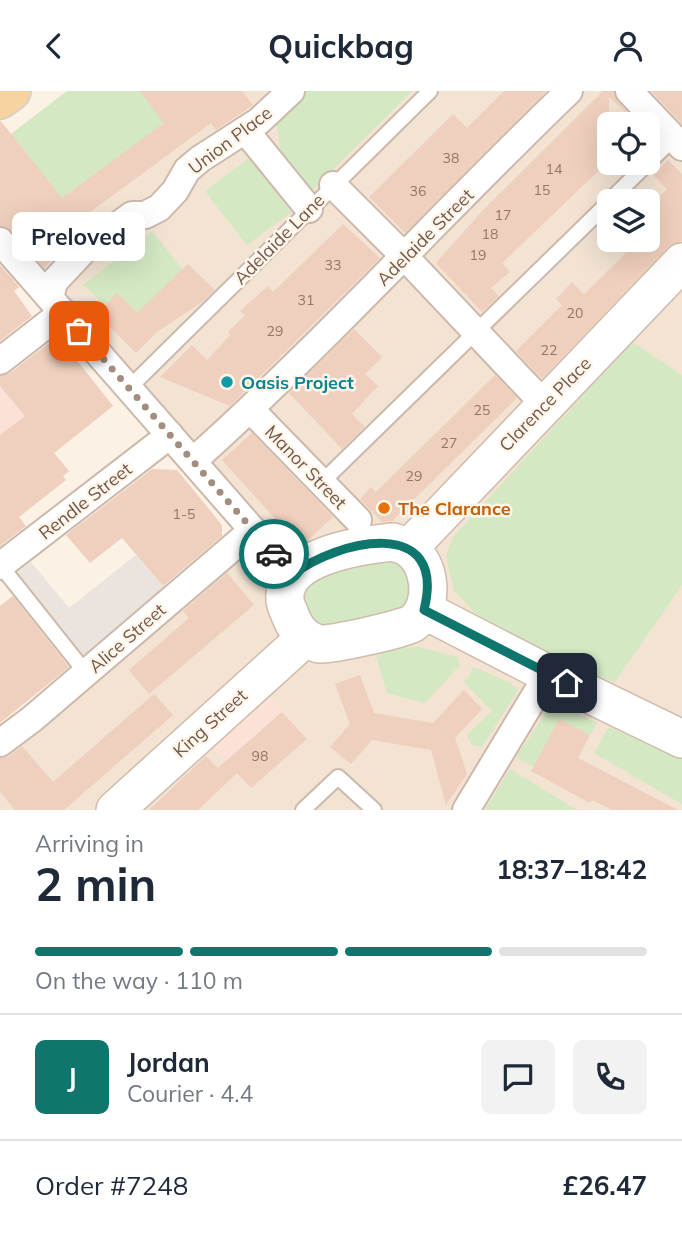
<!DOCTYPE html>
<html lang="en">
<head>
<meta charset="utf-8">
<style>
	body { margin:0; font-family:Mulish,sans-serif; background:#f2f2f3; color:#1f2937; height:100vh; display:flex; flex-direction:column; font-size:26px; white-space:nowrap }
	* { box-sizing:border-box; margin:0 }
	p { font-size:23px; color:#747a83 }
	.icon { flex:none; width:38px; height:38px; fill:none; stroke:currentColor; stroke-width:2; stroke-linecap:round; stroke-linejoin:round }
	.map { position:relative; height:719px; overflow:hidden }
	.panel { display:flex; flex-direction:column; background:#fff; flex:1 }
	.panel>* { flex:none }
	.tools { position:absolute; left:597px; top:21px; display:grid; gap:14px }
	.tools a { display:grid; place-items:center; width:63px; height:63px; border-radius:10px; background:#fff; box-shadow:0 7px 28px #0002; font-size:35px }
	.pin { position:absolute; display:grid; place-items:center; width:60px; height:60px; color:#fff; margin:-30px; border-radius:14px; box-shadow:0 4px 10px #0006 }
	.courier { position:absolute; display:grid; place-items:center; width:70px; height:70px; margin:-35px; border:5px solid #0f766e; border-radius:50%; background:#fff; color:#222; box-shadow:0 2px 9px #0007 }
	.bubble { position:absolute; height:49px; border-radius:10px; background:#fff; box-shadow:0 7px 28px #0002; font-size:23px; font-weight:700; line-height:49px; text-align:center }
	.head em { font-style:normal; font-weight:700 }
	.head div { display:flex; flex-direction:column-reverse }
	.head { display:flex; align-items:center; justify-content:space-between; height:119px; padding:0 35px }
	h1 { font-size:46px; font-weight:700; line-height:52px }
	.bar { display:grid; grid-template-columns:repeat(4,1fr); gap:10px 7px; align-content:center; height:84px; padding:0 35px }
	.bar i { height:9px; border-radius:5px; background:#e0e1e3 }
	.bar .active { background:#0f766e }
	.bar p { grid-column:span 4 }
	.line { display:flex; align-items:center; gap:18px; padding:0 35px; border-top:2px solid #e0e1e3 }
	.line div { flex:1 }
	.round { display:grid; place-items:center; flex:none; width:74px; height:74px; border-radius:10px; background:#f2f2f3 }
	header { display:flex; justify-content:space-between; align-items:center; height:91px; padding:0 35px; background:#fff; font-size:32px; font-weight:700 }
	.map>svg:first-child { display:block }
</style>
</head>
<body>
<header><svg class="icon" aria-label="back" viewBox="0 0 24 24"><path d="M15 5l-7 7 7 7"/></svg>Quickbag<svg class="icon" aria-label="person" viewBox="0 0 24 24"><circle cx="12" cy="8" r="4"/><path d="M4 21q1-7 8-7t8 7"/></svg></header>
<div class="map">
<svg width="682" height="719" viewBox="0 0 682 719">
	<rect width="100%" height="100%" fill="#fbf1e4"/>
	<path fill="#f2e3d3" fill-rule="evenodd" d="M70,0H682V719H0V671L39,641L240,465L285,459L0,138V55L25,33ZM609,33H648V72H609ZM609,110H648V149H609Z"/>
	<g fill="#fbe1d8">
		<path d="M0,295L25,325L0,344Z"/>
		<path d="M269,604L307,648L251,697L212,655Z"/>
	</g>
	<path fill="#ebe4de" d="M136,464L170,504L88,571L15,484L31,471L69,517Z"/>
	<g fill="#d3e8c3">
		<path d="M67,0H140L183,18L69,102L94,136L73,154L53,129L50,91L11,43Z"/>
		<path d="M299,0H412L308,103L281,62L275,22Z"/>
		<path d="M249,67L291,121L247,154L205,100Z"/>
		<path d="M152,140L183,179L137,222L117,203L105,214L83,194Z"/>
		<path d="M632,251L682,284V494L614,592L506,541L476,523L454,500L446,465L453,446Z"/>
		<path d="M388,462L411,480L410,508L402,519L326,540L297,522L301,488Z"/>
		<path d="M419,556L457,566L460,574L425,612L387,602L376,565L393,558Z"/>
		<path d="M473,576L509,591L518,599L482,656L472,654L467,644L492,620L464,591L469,585Z"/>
		<path d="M554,610L597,632L590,644L559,628L534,676L516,666Z"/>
		<path d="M609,636L682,668V713L594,662Z"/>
		<path d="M510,678L577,719H485Z"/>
	</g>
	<g fill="#efcfbd">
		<path d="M140,0H242L253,14L216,39L211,32L63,141L70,151L44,177L12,140L0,135V29L62,107L164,32Z"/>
		<path d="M504,0H546L405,142L369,106L453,23L467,37Z"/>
		<path d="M603,0H614L618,11L639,33L609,6V70L502,172L510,181L491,197L499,205L482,221L436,172L483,119Z"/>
		<path d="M651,0H682V33Z"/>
		<path d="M668,69L682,83V150L667,157L542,288L516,260L562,214L556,208L572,191L584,203L630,158L621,149H648V140L656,132L648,123V117L667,98L653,84Z"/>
		<path d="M343,133L380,167L230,315L160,286L192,254L207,269L230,244L228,241L245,224L240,220L268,195L273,201Z"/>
		<path d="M188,173L215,199L202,211L157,241L136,262L97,223L117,202L137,222Z"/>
		<path d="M0,174L19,196L14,200L32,225L0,250Z"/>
		<path d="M354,238L382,266L365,283L378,295L352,323L365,336L342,358L289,302Z"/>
		<path d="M58,245L113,315L54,362L69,380L63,385L66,389L19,426L26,435L0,455V344L25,325L0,295V285L10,282Z"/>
		<path d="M495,284L517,307L392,430L382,431L360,408L371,396L376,401Z"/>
		<path d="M252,342L333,426L307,450L299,454L222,369Z"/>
		<path d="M152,378L177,379L222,434V445L163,495L122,447L90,472L66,444Z"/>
		<path d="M227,482L254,514L149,603L129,579L189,527L183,520Z"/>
		<path d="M13,505L69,576L0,632V515Z"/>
		<path d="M360,584L374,622L433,632L464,599L482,618L455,647L467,683L446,714L431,659L372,649L351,673L330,656L350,633L335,593Z"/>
		<path d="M154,603L173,624L64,719H15L0,701V667L9,665L22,655L53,691Z"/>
		<path d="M282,621L307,648L251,697L237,682L198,719H149L206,665L218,677Z"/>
		<path d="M559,628L590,644L578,667L678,719H612L592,709L590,712L531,680Z"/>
	</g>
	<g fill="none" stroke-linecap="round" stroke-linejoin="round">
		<defs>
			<g id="lane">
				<path d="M609,110L678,43"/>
				<path d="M129,297L430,0"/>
				<path d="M321,392L609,111"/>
				<path d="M1,475L86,582"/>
				<path d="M303,719L338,686L374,719"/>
			</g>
			<g id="street">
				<path d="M629,0L682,56"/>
				<path d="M245,39L309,118"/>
				<path d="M333,94L405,166L544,313"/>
				<path d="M0,150L292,484"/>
				<path d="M50,207L54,191L83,160L132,124H145L159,117L175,100L187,79L200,68L259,30L291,0"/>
				<path d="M0,270L63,221"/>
				<path d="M251,319L358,429"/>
				<path d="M193,370C324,253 442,122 569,0"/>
				<path d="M0,475L170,344"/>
				<path d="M0,652L32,628L253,439"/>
				<path d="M466,719L548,583"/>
			</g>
			<g id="secondary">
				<path d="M393,451C398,453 404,454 408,457C431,471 436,515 413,532C404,538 328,555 319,553C303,548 296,539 290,524C289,520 285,514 285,509C281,465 362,454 393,451Z"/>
				<path d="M409,457L682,171"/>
				<path d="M424,519L548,583L682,648"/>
				<path d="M115,719L305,547"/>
			</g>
			<path id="primary" d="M0,8L11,0"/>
		</defs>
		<use href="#lane" stroke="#ccb9ab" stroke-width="18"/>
		<use href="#street" stroke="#ccb9ab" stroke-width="30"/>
		<use href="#secondary" stroke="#d1bbab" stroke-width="40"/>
		<use href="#primary" stroke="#d8d0cd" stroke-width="42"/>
		<use href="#lane" stroke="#fff" stroke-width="14"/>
		<use href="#street" stroke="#fff" stroke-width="26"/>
		<use href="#secondary" stroke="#fff" stroke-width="37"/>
		<use href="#primary" stroke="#f7d39f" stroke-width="38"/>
	</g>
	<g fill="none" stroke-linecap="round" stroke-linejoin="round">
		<path stroke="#a28e81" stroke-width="7" stroke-dasharray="0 12.6" d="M79,240L274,463"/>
		<path stroke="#0f766e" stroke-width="9" d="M274,463L292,484C337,449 448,423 424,519L567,592"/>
	</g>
	<circle fill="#0f9aa8" stroke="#fef6ea" stroke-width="2.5" cx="227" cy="291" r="7"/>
	<circle fill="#e8710a" stroke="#fef6ea" stroke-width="2.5" cx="384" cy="417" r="7"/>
	<g text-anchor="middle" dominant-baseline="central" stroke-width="5" stroke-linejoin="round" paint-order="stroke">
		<g font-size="14" fill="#917668">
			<text x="451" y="67">38</text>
			<text x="554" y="78">14</text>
			<text x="542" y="99">15</text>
			<text x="418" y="100">36</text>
			<text x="503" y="124">17</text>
			<text x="490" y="143">18</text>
			<text x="478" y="164">19</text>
			<text x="333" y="174">33</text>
			<text x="306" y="209">31</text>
			<text x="575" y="222">20</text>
			<text x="275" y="240">29</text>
			<text x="549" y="259">22</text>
			<text x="482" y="319">25</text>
			<text x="449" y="352">27</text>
			<text x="414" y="385">29</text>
			<text x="184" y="423">1-5</text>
			<text x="260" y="665">98</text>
		</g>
		<g font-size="18" fill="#72584b" stroke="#fef6ea">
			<text transform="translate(230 49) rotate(-37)">Union Place</text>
			<text transform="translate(425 146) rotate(-45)">Adelaide Street</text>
			<text transform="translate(279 148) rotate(-45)">Adelaide Lane</text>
			<text transform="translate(545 313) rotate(-46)">Clarence Place</text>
			<text transform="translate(306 376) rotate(46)">Manor Street</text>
			<text transform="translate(85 410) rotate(-38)">Rendle Street</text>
			<text transform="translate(127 547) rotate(-41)">Alice Street</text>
			<text transform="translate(210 632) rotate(-42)">King Street</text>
		</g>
		<g font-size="18" font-weight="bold" fill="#0d838f" stroke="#fef6ea" text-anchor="start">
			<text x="241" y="291">Oasis Project</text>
		</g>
		<g font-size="18" font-weight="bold" fill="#c56008" stroke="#fef6ea" text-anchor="start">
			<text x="398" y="417">The Clarance</text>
		</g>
	</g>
</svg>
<div class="tools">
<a><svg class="icon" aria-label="locate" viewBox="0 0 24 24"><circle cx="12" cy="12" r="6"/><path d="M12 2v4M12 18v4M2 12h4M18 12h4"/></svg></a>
<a><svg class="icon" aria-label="layers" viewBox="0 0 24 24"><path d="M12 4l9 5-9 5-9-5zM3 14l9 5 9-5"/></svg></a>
</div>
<div class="pin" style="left:79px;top:240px;background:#ea580c"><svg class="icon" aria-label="bag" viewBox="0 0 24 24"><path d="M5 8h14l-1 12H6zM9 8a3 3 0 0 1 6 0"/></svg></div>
<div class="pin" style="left:567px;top:592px;background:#1f2937"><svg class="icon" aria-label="home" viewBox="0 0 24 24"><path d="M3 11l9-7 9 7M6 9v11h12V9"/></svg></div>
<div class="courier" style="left:274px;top:463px"><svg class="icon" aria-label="car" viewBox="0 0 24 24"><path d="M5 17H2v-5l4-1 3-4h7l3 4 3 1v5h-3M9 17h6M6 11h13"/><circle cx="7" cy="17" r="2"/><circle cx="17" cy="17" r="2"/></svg></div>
<div class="bubble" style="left:12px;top:121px;width:133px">Preloved</div>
</div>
<section class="panel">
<div class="head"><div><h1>2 min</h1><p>Arriving in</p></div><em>18:37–18:42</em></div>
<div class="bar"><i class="active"></i><i class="active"></i><i class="active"></i><i></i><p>On the way · 110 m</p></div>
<div class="line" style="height:126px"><b class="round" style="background:#0f766e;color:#fff">J</b><div><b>Jordan</b><p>Courier · 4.4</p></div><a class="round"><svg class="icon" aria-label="chat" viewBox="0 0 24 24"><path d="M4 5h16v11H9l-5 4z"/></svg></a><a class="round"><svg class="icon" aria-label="phone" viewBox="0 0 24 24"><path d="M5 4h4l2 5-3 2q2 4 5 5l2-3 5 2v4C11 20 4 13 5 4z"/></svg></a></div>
<div class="line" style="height:91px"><div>Order #7248</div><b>£26.47</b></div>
</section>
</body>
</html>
